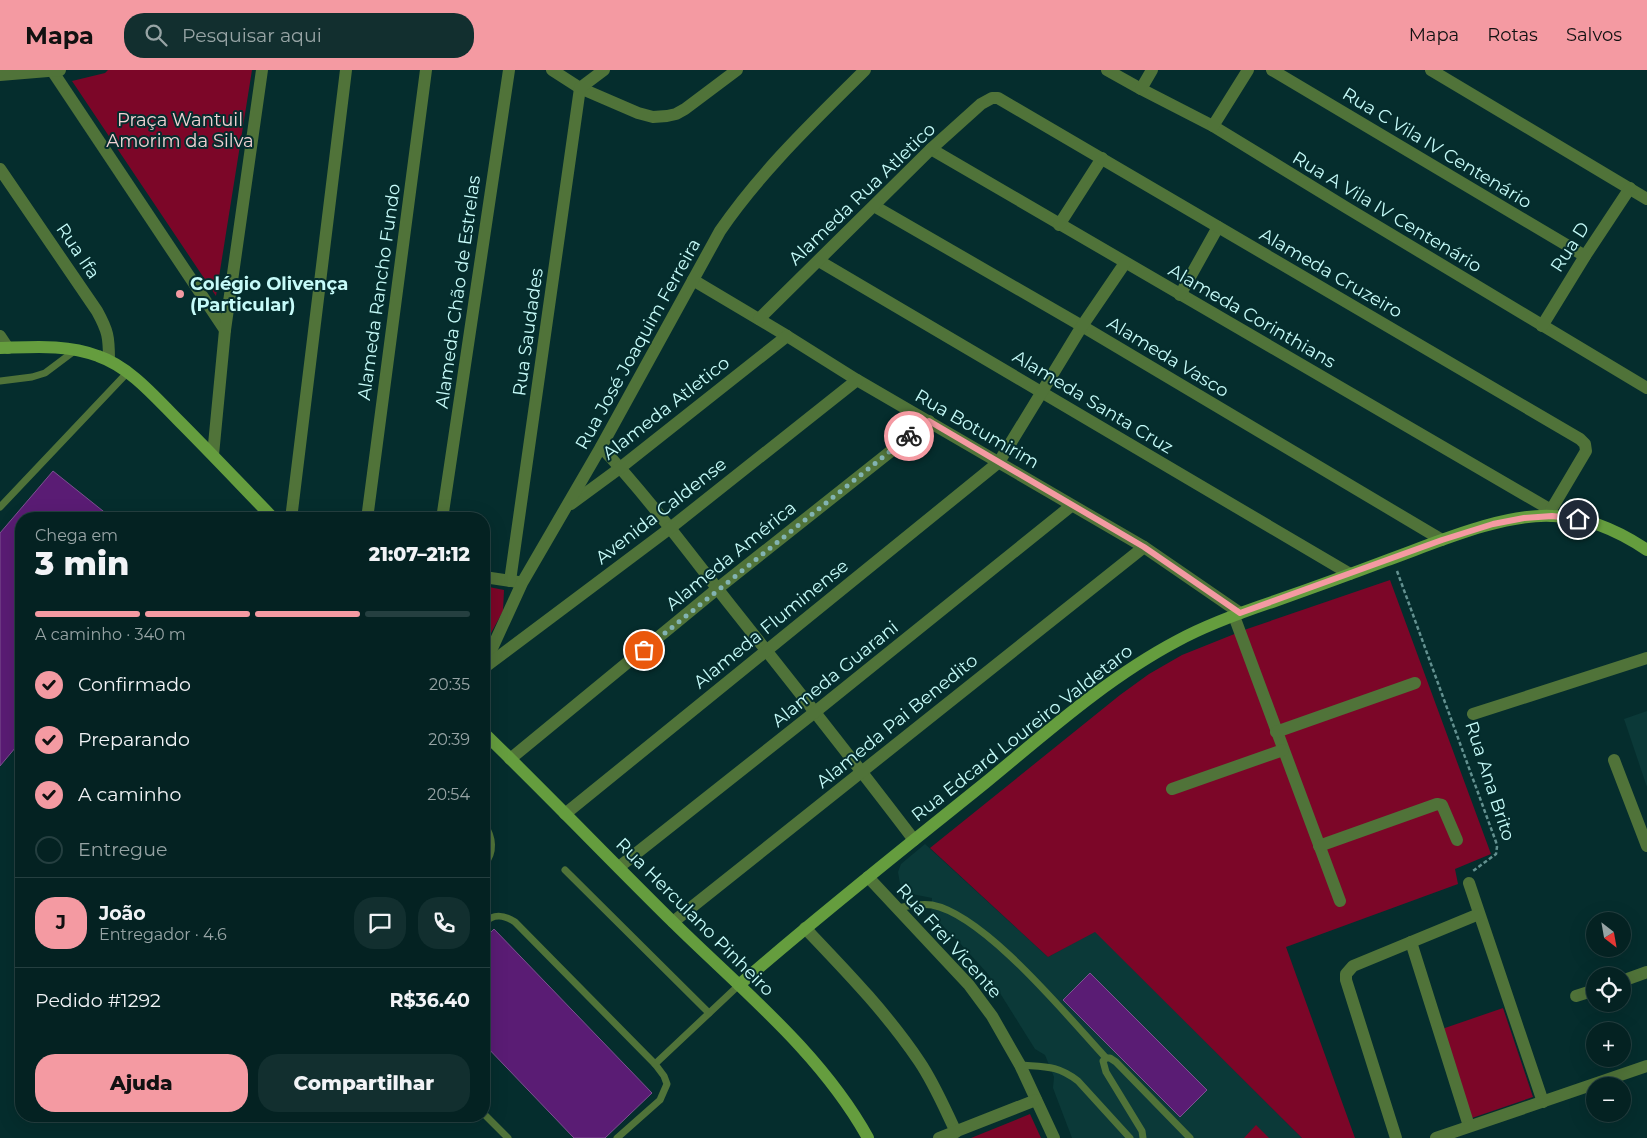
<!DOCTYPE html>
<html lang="pt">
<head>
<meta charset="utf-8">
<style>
	body { margin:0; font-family:Montserrat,sans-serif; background:#122f2f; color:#f1f3f6; height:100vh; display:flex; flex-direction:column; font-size:19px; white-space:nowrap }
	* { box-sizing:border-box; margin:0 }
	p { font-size:16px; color:#97a4a5 }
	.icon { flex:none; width:28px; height:28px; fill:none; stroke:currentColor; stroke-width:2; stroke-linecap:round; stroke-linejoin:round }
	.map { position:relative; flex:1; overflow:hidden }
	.panel { position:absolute; left:15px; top:442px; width:475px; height:610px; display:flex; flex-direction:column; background:#042222; border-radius:20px; box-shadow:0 5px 20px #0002,0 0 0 1px #253f40 }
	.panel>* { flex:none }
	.needle { width:32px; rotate:149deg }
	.buttons { position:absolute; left:1586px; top:842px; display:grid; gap:10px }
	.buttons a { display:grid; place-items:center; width:45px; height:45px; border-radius:50%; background:#042222; box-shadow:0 5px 20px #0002,0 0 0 1px #253f40; font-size:25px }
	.pin { position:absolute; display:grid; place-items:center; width:42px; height:42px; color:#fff; margin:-21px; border:2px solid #fff; border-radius:50%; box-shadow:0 1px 5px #0007 }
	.courier { position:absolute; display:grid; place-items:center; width:50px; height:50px; margin:-25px; border:4px solid #f49aa2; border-radius:50%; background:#fff; color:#222; box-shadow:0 1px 6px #0007 }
	.head em { font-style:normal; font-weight:800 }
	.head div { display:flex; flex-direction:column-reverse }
	.head { display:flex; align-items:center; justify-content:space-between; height:85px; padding:0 20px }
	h1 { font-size:32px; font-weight:800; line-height:38px }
	.bar { display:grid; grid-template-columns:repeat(4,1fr); gap:8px 5px; align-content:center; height:60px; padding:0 20px }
	.bar i { height:6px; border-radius:4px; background:#253f40 }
	.bar .current { background:#f49aa2 }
	.bar p { grid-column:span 4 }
	.line { display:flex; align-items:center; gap:12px; padding:0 20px; border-top:1px solid #253f40 }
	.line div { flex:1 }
	.round { display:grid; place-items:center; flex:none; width:52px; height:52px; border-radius:20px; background:#122f2f }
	ol { padding:0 20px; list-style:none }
	li { display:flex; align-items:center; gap:15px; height:55px }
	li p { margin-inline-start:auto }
	li .icon { padding:5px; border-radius:50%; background:#f49aa2; color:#111; stroke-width:4 }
	li:last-child { color:#97a4a5 }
	li i { width:28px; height:28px; border:2px solid #253f40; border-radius:50% }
	.primary-button { display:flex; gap:10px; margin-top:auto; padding:10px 20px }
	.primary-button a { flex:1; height:58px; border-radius:20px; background:#f49aa2; color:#111; font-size:20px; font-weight:800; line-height:58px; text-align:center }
	.primary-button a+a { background:#122f2f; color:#f1f3f6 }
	header { display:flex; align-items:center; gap:30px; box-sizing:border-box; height:70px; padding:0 25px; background:#f49aa2; color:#111 }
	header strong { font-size:24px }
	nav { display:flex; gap:28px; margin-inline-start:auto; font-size:18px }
	.search { width:350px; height:45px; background:#122f2f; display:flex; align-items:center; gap:12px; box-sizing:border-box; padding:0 18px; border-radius:20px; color:#97a4a5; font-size:19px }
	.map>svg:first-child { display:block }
</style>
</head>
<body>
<header>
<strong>Mapa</strong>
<div class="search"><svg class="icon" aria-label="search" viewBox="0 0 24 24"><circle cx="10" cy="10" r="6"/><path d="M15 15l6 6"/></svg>Pesquisar aqui</div>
<nav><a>Mapa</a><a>Rotas</a><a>Salvos</a></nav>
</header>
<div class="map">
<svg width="1647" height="1068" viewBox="0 0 1647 1068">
	<rect width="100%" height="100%" fill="#052d2d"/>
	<g fill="#0b3938">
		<path d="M1647,641V717L1624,649Z"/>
		<path d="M925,774L1048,887L1095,861L1302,1068H1072L1053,1018L1054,1007L1045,985L1035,979L988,904L958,871L931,844L932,828L907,823L900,814L898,802L901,794Z"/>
	</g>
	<g fill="#7c0628">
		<path d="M108,0H252L216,226L72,11L105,3Z"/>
		<path d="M1390,510L1491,784L1455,799L1458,814L1286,877L1355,1068H1302L1095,862L1048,887L930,778L1120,625L1149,604L1182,585L1247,559Z"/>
		<path d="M484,516L504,520L503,541L484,576Z"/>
		<path d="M1503,938L1533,1027L1472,1048L1442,959Z"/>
		<path d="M1030,1044L1041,1068H971Z"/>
		<path d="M1256,1055L1269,1068H1244Z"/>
	</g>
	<g fill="#5a1c74" stroke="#7d5291">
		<path d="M53,401L113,449H21V671L0,696V463Z"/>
		<path d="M494,859L652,1023L605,1068H574L484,974V869Z"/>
		<path d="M1090,903L1207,1020L1180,1047L1063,930Z"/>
	</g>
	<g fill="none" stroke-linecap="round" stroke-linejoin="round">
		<path stroke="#639190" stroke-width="2.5" stroke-dasharray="4 2.5" stroke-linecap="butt" d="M1397,501L1496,772L1497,777L1496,784L1473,801"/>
		<g stroke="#507339" stroke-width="7">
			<path d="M0,311L32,307L45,303L77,279"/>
			<path d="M0,437L127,303"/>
			<path d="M484,754C493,767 495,782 484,795"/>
			<path d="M565,800L709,943"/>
			<path d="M897,838C908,836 920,833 932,835C985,845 1068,947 1106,988"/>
			<path d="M484,853C494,843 504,845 515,852L655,994L664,1006L667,1014L660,1030L617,1068"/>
			<path d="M655,994L739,915"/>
			<path d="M1020,995C1045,997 1057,995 1078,1011L1130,1068"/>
			<path d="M484,1044L508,1068"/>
			<path d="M1143,1068L1142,1061L1106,1002L1103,991L1106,988H1110L1116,992L1190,1068"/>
		</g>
		<g stroke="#507339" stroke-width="12">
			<path d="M552,0L580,18L638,43L653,47L667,46L676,44L685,39L737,0"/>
			<path d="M1107,0L1141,19L1213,56L1347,138L1647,318"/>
			<path d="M1272,0L1585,186"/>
			<path d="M1431,0L1647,129"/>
			<path d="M53,2L225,260"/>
			<path d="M0,5L60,0"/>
			<path d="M1141,19L1152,0"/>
			<path d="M1213,56L1248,0"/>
			<path d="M931,79L1551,440L1552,446"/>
			<path d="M0,99L97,241C108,261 109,267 109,290"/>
			<path d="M874,136L1082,256L1442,470"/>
			<path d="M1059,155L1102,88"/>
			<path d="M819,191L1350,504"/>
			<path d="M693,210L787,266L857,310L1144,477L1240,543"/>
			<path d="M1180,225L1218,157"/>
			<path d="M759,249L931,79L981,34L992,28H998L1580,369L1585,374L1586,381L1551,440"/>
			<path d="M1542,256L1585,186L1630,118"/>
			<path d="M0,266L8,278"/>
			<path d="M601,377C648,427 689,483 731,536C793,614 854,691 914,770"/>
			<path d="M213,385L225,260L262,0"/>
			<path d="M571,434L620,398L787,266"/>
			<path d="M291,449L346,0"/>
			<path d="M367,449L426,0"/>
			<path d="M442,449L509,0"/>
			<path d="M484,507L518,512"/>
			<path d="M510,511L580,18L604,0"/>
			<path d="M1234,546L1340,831"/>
			<path d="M484,596L522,513L601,377L720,161C761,101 814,51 865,0"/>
			<path d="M485,597L669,459L857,310"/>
			<path d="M1473,644L1647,588"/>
			<path d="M1276,662L1415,613"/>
			<path d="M510,689L717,519L929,351"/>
			<path d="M1614,690L1647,776"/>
			<path d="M1172,719L1283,680"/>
			<path d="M565,744L999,392L1082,256L1125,193"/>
			<path d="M1319,776L1437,734L1442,735L1457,770"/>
			<path d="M619,797L815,642L1071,436"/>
			<path d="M868,807L969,915L992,946L1020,995L1054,1068"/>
			<path d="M1469,813L1543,1032"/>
			<path d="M673,852L1144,477"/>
			<path d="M805,858C845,900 886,942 919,991C934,1013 944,1037 956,1062"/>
			<path d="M1411,872L1469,1056"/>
			<path d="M1622,911L1647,902"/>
			<path d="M1576,926L1595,920"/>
			<path d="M939,1068L1036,1030"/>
			<path d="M1396,1068L1346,910V904L1353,896L1479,844"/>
			<path d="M1436,1068L1647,996"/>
		</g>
		<g stroke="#659d3e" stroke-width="12">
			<path d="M0,278C33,277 67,274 98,286C130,297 155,327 178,350C210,382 242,416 274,449"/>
			<path d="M484,663C548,725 610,790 674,853C742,920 821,983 868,1068"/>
			<path d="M739,915C819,845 902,780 985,713C1046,663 1107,608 1177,571C1208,554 1242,542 1275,531C1312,518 1348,505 1385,491C1433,474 1502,443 1553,446C1588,447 1619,461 1647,480"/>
		</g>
	</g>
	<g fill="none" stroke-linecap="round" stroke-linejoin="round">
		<path stroke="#82b3b2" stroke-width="5" stroke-dasharray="0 9" d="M644,580L909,366"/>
		<path stroke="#f49aa2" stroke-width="6" d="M909,366L929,351L1144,477L1240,543L1442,470L1493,454L1524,448L1552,446L1578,449"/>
	</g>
	<circle fill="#f49aa2" stroke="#052d2d" stroke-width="2" cx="180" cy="224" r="5"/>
	<g text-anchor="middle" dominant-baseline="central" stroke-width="4" stroke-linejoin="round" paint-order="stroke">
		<g font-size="18" fill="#f2d2d4" stroke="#052d2d">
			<text x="180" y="50">Praça Wantuil<tspan x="180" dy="21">Amorim da Silva</tspan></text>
		</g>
		<g font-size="18" fill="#c6fbf9" stroke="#052d2d">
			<text transform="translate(1437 78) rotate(31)">Rua C Vila IV Centenário</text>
			<text transform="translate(862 124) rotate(-44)">Alameda Rua Atletico</text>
			<text transform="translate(1387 142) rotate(31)">Rua A Vila IV Centenário</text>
			<text transform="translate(1570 177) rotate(-57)">Rua D</text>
			<text transform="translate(78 181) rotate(56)">Rua Ifa</text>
			<text transform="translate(1331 203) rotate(30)">Alameda Cruzeiro</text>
			<text transform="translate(379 222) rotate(-82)">Alameda Rancho Fundo</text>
			<text transform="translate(458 222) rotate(-82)">Alameda Chão de Estrelas</text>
			<text transform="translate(1252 246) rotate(30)">Alameda Corinthians</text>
			<text transform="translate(528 262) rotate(-82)">Rua Saudades</text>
			<text transform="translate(638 274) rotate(-61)">Rua José Joaquim Ferreira</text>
			<text transform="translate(1168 287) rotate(31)">Alameda Vasco</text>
			<text transform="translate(1093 332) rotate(31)">Alameda Santa Cruz</text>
			<text transform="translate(666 338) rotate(-38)">Alameda Atletico</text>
			<text transform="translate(977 359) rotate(30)">Rua Botumirim</text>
			<text transform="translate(661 441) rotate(-38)">Avenida Caldense</text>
			<text transform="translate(731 486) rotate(-39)">Alameda América</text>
			<text transform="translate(771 554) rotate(-39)">Alameda Fluminense</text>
			<text transform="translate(835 604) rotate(-39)">Alameda Guarani</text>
			<text transform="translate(897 651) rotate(-39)">Alameda Pai Benedito</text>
			<text transform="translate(1022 663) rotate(-38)">Rua Edcard Loureiro Valdetaro</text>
			<text transform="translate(1490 711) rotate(72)">Rua Ana Brito</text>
			<text transform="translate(695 847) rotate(45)">Rua Herculano Pinheiro</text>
			<text transform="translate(949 871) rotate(48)">Rua Frei Vicente</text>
		</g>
		<g font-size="18" font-weight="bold" fill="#c6fbf9" stroke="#052d2d" text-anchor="start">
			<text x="190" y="214">Colégio Olivença<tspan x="190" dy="21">(Particular)</tspan></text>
		</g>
	</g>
</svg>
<div class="buttons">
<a><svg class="needle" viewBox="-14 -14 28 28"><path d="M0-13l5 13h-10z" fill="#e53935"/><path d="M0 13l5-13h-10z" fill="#97a4a5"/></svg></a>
<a><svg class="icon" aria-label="locate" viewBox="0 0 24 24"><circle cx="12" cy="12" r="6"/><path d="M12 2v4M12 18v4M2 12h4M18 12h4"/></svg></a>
<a>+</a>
<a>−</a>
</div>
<div class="pin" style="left:644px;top:580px;background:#ea580c"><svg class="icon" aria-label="bag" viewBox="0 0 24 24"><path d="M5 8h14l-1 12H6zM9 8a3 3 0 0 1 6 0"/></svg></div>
<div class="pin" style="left:1578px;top:449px;background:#1f2937"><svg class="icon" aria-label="home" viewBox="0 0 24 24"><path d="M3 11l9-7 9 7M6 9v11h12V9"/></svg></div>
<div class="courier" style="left:909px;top:366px"><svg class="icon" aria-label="bike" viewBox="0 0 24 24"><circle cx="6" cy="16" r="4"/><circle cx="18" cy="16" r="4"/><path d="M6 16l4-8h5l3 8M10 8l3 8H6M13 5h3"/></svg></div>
<section class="panel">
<div class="head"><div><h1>3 min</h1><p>Chega em</p></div><em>21:07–21:12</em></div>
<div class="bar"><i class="current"></i><i class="current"></i><i class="current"></i><i></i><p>A caminho · 340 m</p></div>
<ol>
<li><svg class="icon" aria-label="check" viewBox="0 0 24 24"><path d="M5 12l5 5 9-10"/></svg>Confirmado<p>20:35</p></li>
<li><svg class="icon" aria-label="check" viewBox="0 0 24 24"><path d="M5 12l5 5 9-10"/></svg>Preparando<p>20:39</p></li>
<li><svg class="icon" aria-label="check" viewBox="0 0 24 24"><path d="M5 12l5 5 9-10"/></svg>A caminho<p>20:54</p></li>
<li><i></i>Entregue</li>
</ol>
<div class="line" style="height:90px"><b class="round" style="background:#f49aa2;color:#111">J</b><div><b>João</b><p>Entregador · 4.6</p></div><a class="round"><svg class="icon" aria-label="chat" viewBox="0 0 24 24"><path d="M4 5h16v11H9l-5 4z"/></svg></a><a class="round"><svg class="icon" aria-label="phone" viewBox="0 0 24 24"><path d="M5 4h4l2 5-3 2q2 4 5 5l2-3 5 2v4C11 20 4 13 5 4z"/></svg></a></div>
<div class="line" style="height:65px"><div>Pedido #1292</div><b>R$36.40</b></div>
<div class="primary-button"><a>Ajuda</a><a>Compartilhar</a></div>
</section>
</div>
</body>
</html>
